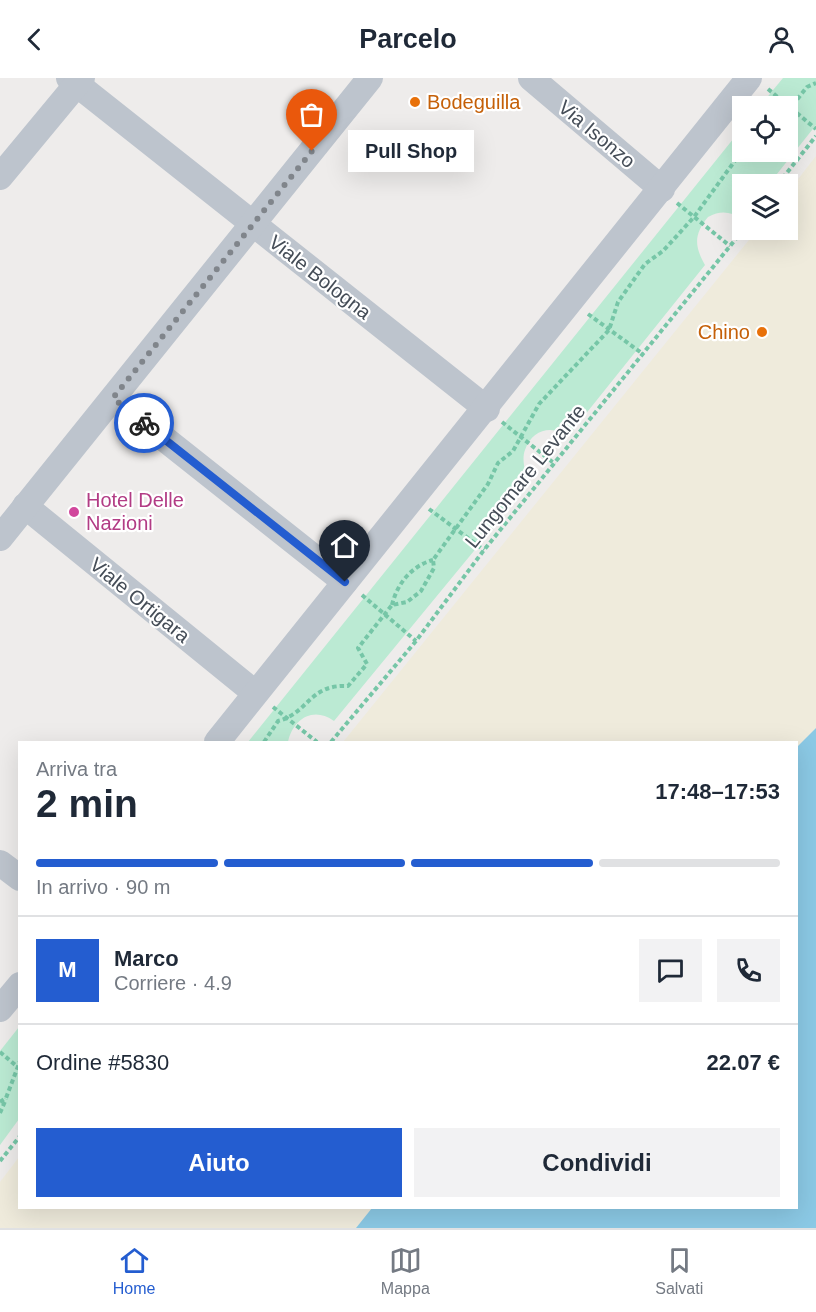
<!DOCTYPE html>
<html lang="it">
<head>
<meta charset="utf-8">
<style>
	body { margin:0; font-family:Helvetica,sans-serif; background:#f2f2f3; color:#1f2937; height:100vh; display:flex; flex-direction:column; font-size:22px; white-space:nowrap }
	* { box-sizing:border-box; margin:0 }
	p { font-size:20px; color:#747a83 }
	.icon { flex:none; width:33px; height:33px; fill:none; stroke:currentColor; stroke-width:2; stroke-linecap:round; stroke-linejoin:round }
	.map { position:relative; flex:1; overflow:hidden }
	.drawer { position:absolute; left:18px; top:663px; width:780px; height:468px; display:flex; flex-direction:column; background:#fff; border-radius:0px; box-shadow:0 6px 24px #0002 }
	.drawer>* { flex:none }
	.buttons { position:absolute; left:732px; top:18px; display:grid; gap:12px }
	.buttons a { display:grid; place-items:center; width:66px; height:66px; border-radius:0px; background:#fff; box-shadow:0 6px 24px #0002; font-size:30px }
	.pin { position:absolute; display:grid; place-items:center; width:51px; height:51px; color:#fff; margin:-62px -26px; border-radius:50% 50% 50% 0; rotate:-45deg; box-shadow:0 0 6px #0007 }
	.pin .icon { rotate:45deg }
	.courier { position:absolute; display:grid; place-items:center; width:60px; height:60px; margin:-30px; border:4px solid #245dd0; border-radius:50%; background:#fff; color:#222; box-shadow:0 2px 8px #0007 }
	.bubble { position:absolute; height:42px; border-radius:0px; background:#fff; box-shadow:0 6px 24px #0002; font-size:20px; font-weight:600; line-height:42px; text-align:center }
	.headline em { font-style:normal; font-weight:600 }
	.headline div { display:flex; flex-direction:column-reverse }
	.headline { display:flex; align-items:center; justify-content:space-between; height:102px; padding:0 18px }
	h1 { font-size:39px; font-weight:600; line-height:45px }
	.bar { display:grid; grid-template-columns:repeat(4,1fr); gap:9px 6px; align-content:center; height:72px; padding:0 18px }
	.bar i { height:8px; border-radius:4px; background:#e0e1e3 }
	.bar .selected { background:#245dd0 }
	.bar p { grid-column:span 4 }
	.line { display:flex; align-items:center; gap:15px; padding:0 18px; border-top:2px solid #e0e1e3 }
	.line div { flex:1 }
	.round { display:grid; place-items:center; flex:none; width:63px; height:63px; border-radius:0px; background:#f2f2f3 }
	.button { display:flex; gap:12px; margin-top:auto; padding:12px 18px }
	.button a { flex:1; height:69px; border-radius:0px; background:#245dd0; color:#fff; font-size:24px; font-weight:600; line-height:69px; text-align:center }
	.button a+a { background:#f2f2f3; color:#1f2937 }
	header { display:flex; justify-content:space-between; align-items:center; height:78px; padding:0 18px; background:#fff; font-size:27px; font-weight:600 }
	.tabs { display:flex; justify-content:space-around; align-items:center; height:84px; border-top:2px solid #e0e1e3; background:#fff; font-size:16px; color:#747a83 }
	.tabs a { display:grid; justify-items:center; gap:3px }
	.tabs .selected { color:#245dd0 }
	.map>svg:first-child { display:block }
</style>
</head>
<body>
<header><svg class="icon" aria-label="back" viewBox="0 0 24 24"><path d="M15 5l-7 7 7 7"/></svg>Parcelo<svg class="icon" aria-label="person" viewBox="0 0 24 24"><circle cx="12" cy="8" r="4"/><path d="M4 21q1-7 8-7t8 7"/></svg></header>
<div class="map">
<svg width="816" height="1150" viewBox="0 0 816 1150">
	<rect width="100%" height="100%" fill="#eeeceb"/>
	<g fill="#bbead3">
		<path d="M783,0H816V47L769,106H742V140C730,134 721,132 708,139C694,156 694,168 705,187L568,358C552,347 532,351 525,372C521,382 526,396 529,406L334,643C313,628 293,641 288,664H248L742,50V74H788V28H760Z"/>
		<path d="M19,949V1041L0,1067V973Z"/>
	</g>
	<g fill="#efebdc">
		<path d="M816,78V650L797,670L796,664H343L757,152H788V114Z"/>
		<path d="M19,1079L20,1130H372L356,1150H0V1104Z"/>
	</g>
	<path fill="#8bc9e5" d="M816,650V1150H356L372,1130H796V670Z"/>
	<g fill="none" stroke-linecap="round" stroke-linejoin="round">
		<g stroke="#76c6a7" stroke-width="4" stroke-dasharray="4.5 3" stroke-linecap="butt">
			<path d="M768,11L816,51"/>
			<path d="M788,33L807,9L816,5"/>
			<path d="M778,106L816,58"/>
			<path d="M677,125L730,168"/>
			<path d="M588,236L643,276"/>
			<path d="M502,344L555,386"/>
			<path d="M429,431L484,472"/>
			<path d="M362,517L416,563"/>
			<path d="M392,527C397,506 411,488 433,482"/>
			<path d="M273,629L317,664"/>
			<path d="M264,664L278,643C309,635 309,606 348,608L367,586L358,570L392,527L407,524L421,513L434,490L433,482L488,406L498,385L513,373L539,326L609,252L618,224L645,186L663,173L694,139L742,73"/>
			<path d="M331,664L416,563L484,472L743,152"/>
			<path d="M0,974L20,991"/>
			<path d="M0,1024L6,1020L20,983"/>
			<path d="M0,1035L6,1021"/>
			<path d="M0,1083L20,1058"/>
		</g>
		<g stroke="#bdc4cd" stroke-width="26">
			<path d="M69,0L487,331"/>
			<path d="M531,0L662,111"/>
			<path d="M0,99L82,0"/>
			<path d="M113,320L345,504"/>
			<path d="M25,428L255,615"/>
			<path d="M0,460L370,0"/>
			<path d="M217,664L749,0"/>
			<path d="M0,785L20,800"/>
			<path d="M0,931L20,907"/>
		</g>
	</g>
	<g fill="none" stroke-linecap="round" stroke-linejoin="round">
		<path stroke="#80858b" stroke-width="6" stroke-dasharray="0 10.8" d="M144,345L113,320L312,73"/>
		<path stroke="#245dd0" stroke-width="8" d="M144,345L345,504"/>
	</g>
	<g fill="#e8710a" stroke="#fff" stroke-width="2">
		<circle cx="415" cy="24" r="6"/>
		<circle cx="762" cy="254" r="6"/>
	</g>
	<circle fill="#d1479c" stroke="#fff" stroke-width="2" cx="74" cy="434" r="6"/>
	<g text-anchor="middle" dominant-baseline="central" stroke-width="4.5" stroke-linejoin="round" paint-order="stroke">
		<g font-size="20" fill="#c56008" stroke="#fff" text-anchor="start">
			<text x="427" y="24">Bodeguilla</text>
			<text x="750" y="254" text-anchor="end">Chino</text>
		</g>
		<g font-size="20" fill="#454d57" stroke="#fff">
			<text transform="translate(597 56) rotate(40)">Via Isonzo</text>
			<text transform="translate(320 199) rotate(38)">Viale Bologna</text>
			<text transform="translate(525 398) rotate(-51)">Lungomare Levante</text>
			<text transform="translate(140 522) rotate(39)">Viale Ortigara</text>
		</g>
		<g font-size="20" fill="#b23c85" stroke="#fff" text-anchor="start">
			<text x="86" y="422">Hotel Delle<tspan x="86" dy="23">Nazioni</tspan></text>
		</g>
	</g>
</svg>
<div class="buttons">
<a><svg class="icon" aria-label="locate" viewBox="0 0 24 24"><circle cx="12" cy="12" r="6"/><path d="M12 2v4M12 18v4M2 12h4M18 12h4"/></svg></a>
<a><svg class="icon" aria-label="layers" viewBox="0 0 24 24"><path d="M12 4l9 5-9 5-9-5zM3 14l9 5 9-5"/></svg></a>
</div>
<div class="pin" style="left:312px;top:73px;background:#ea580c"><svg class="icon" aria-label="bag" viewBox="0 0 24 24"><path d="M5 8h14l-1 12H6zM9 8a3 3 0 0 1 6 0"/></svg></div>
<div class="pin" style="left:345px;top:504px;background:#1f2937"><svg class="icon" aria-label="home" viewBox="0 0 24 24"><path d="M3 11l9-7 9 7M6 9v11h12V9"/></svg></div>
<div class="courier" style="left:144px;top:345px"><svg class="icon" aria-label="bike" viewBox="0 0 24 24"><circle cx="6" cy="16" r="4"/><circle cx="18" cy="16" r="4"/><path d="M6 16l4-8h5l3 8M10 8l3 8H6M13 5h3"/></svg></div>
<div class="bubble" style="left:348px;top:52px;width:126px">Pull Shop</div>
<section class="drawer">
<div class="headline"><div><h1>2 min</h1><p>Arriva tra</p></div><em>17:48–17:53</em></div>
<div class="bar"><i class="selected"></i><i class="selected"></i><i class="selected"></i><i></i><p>In arrivo · 90 m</p></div>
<div class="line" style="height:108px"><b class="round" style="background:#245dd0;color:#fff">M</b><div><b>Marco</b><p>Corriere · 4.9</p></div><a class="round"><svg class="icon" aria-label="chat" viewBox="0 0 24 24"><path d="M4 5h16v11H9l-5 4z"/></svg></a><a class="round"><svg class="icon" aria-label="phone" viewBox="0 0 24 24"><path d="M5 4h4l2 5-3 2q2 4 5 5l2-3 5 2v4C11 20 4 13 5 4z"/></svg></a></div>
<div class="line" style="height:78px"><div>Ordine #5830</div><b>22.07 €</b></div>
<div class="button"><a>Aiuto</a><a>Condividi</a></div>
</section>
</div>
<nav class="tabs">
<a class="selected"><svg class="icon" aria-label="home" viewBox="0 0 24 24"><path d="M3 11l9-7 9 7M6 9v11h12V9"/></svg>Home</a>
<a><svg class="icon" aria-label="map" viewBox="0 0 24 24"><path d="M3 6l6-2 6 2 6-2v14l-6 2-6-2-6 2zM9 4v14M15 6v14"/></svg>Mappa</a>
<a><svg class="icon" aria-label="saved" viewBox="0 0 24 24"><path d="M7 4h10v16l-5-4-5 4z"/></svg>Salvati</a>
</nav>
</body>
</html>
